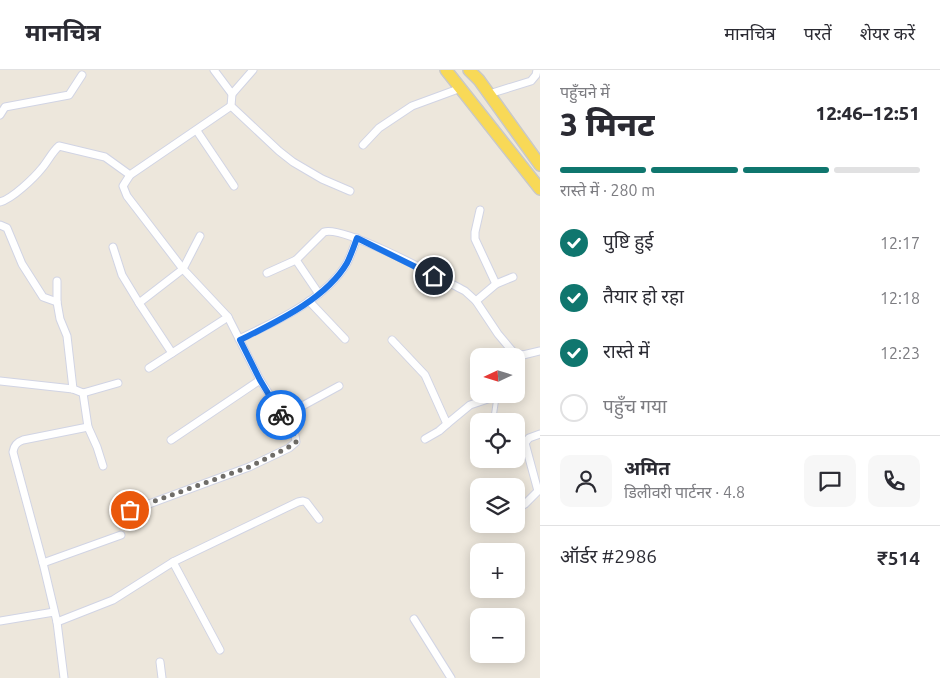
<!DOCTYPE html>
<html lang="hi">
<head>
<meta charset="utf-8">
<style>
	body { margin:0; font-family:Ubuntu,"Noto Sans Devanagari",sans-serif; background:#f7f7f7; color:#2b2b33; height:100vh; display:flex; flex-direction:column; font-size:19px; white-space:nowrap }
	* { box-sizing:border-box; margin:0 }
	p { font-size:16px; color:#7c7c81 }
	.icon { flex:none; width:28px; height:28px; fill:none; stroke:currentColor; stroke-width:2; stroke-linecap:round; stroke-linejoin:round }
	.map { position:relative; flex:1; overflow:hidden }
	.details { display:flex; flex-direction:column; background:#fff; width:400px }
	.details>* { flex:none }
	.needle { width:32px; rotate:266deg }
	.fabs { position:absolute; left:470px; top:278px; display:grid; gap:10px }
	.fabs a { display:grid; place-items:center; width:55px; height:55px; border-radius:10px; background:#fff; box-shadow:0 2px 12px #0003; font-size:25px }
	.pin { position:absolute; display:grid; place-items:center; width:42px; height:42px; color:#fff; margin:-21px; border:2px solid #fff; border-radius:50%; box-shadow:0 1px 5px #0007 }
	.courier { position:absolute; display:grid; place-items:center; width:50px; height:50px; margin:-25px; border:4px solid #1a73e8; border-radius:50%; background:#fff; color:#222; box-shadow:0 1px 6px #0007 }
	.head em { font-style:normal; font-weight:800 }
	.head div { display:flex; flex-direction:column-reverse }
	.head { display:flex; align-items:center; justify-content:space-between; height:85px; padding:0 20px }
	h1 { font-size:32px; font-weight:800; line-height:38px }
	.bar { display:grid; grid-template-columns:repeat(4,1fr); gap:8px 5px; align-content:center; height:60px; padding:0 20px }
	.bar i { height:6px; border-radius:4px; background:#e1e1e2 }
	.bar .on { background:#0f766e }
	.bar p { grid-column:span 4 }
	.line { display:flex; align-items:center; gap:12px; padding:0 20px; border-top:1px solid #e1e1e2 }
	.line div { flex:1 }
	.round { display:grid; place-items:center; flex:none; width:52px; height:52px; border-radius:10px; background:#f7f7f7 }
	ol { padding:0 20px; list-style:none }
	li { display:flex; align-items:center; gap:15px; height:55px }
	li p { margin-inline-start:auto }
	li .icon { padding:5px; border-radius:50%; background:#0f766e; color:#fff; stroke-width:4 }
	li:last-child { color:#7c7c81 }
	li i { width:28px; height:28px; border:2px solid #e1e1e2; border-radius:50% }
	header { display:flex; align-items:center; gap:30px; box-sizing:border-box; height:70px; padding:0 25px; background:#fff; border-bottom:1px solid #e1e1e2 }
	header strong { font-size:24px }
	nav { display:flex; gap:28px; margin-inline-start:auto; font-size:18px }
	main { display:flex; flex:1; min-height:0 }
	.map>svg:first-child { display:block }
</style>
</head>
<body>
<header>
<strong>मानचित्र</strong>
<nav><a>मानचित्र</a><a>परतें</a><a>शेयर करें</a></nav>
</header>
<main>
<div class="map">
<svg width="540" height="608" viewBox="0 0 540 608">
	<rect width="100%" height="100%" fill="#ede7dc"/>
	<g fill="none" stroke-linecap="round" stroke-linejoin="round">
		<defs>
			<g id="service">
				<path d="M493,351L497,324"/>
				<path d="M478,390L479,388"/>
			</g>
			<g id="minor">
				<path d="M214,0L232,24L253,0"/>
				<path d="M232,24L231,36L279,81L293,92L322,109L350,121"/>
				<path d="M489,24L531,11L536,5L537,0"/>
				<path d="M0,45L5,37L69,25L82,5"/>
				<path d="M197,61L234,116"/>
				<path d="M363,75L379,58L412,36L461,18"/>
				<path d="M0,132C12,129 34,108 42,98C48,91 52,82 59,76L105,87L130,105"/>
				<path d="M480,140L475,162V169L496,214"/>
				<path d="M0,155L7,158L22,194L43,227L57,232"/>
				<path d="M113,177L122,205L139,233"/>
				<path d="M296,190L319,224"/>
				<path d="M267,203L296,190L324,162C344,155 442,209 465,221L476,231L498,264L514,283L523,285L540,281"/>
				<path d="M57,211V232L60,249L67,266L73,319"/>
				<path d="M309,231L345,269"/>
				<path d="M476,231L496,214L513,207"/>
				<path d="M239,269C275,252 326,229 347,193C351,185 354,176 357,168"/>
				<path d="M392,270L425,305L447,354L470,335L488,329L498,324"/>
				<path d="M172,283L139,233L183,199L200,166"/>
				<path d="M149,298L228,247"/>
				<path d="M0,311L73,319L83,323L88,357L97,377L103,396"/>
				<path d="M83,323L118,313"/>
				<path d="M282,347L339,316"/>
				<path d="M425,369L439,361L447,354"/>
				<path d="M171,370L260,310"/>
				<path d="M516,439L525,434L538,421L525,373L529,368L540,364"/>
				<path d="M130,441L249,397L289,378L296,372L295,365L260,310L228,247L183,199L127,126L123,116L130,105L231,36"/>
				<path d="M502,458L504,454"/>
				<path d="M173,492L220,580"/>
				<path d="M43,493L121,465"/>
				<path d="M414,549L451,608"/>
				<path d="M0,551L54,542"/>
				<path d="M57,552L113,530L173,492L298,432L303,431L306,432L319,449"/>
				<path d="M160,592L162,608"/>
				<path d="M64,608L57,552L43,493L13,382C14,375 17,372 23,370L88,357"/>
			</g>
			<g id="primary">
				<path d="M446,0L540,119"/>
				<path d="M469,0L479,10L540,95"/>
			</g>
		</defs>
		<use href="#service" stroke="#d1d4e4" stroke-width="6"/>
		<use href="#minor" stroke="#d1d4e4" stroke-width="9"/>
		<use href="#primary" stroke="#c8c8c8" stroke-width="14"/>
		<use href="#service" stroke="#fff" stroke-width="4"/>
		<use href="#minor" stroke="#fff" stroke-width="7"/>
		<use href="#primary" stroke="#f8d957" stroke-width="11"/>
	</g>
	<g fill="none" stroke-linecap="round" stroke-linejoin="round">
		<path stroke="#6f6d69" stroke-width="5" stroke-dasharray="0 9" d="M130,440L249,397L293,375L296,372L295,365L281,345"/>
		<path stroke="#1a73e8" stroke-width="6" d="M281,345L260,310L240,270C276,252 326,229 347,193C351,185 354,176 357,168L434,206"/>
	</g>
</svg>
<div class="fabs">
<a><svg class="needle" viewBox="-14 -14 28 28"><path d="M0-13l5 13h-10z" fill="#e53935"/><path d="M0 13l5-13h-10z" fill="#7c7c81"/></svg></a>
<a><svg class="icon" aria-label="locate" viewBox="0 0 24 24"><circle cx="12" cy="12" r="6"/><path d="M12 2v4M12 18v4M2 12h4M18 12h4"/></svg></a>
<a><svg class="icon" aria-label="layers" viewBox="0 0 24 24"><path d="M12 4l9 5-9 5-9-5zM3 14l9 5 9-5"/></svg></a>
<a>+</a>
<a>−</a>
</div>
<div class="pin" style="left:130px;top:440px;background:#ea580c"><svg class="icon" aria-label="bag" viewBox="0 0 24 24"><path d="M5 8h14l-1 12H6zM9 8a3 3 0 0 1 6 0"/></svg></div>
<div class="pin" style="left:434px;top:206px;background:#1f2937"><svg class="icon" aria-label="home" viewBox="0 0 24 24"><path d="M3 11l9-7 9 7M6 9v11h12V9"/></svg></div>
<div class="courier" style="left:281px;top:345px"><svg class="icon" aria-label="bike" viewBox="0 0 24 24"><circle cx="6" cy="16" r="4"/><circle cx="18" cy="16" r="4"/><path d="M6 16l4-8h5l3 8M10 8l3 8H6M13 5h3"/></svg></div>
</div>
<section class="details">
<div class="head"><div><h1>3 मिनट</h1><p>पहुँचने में</p></div><em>12:46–12:51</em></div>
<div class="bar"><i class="on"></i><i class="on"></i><i class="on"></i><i></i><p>रास्ते में · 280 m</p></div>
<ol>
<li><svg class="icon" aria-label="check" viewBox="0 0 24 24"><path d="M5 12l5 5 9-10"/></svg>पुष्टि हुई<p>12:17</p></li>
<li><svg class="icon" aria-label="check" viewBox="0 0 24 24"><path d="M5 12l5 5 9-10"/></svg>तैयार हो रहा<p>12:18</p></li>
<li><svg class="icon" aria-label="check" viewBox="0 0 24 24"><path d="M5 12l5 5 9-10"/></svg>रास्ते में<p>12:23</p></li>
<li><i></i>पहुँच गया</li>
</ol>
<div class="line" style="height:90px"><a class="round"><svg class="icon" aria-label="person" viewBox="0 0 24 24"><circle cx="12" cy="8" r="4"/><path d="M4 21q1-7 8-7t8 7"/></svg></a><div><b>अमित</b><p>डिलीवरी पार्टनर · 4.8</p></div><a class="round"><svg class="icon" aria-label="chat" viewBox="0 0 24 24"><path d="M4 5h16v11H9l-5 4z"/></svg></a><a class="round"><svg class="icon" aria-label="phone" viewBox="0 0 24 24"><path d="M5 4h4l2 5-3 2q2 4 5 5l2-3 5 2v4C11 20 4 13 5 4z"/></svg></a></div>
<div class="line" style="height:65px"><div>ऑर्डर #2986</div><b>₹514</b></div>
</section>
</main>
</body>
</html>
